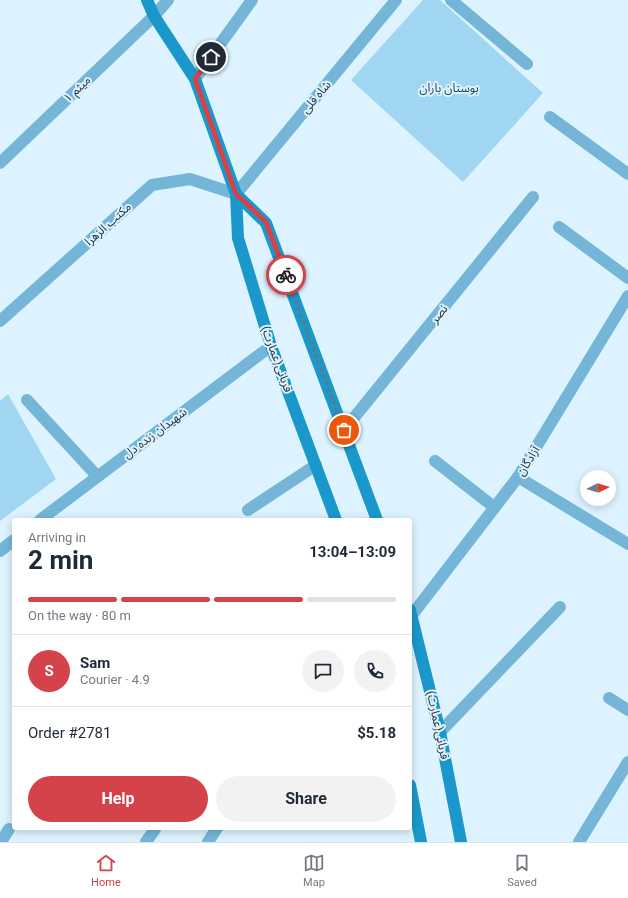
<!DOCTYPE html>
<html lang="en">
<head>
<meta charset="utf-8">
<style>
	body { margin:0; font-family:Roboto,"Noto Sans Arabic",sans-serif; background:#f2f2f3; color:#1f2937; height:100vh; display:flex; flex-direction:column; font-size:15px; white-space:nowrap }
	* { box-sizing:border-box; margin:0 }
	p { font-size:13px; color:#747a83 }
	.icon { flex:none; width:22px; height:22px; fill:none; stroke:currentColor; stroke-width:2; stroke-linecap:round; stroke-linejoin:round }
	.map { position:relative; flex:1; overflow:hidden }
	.sheet { position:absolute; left:12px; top:518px; width:400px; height:312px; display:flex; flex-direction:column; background:#fff; border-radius:4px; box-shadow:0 2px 10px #0003 }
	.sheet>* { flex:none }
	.needle { width:26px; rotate:85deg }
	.buttons { position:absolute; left:580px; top:470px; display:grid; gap:8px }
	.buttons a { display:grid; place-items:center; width:36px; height:36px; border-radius:50%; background:#fff; box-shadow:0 2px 10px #0003; font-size:20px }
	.pin { position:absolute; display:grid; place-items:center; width:34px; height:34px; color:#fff; margin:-17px; border:2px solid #fff; border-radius:50%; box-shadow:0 1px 4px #0007 }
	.courier { position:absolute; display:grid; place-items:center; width:40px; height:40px; margin:-20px; border:3px solid #d34349; border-radius:50%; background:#fff; color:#222; box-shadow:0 1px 5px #0007 }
	.head em { font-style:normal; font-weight:700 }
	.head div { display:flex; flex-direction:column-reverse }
	.head { display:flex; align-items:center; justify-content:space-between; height:68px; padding:0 16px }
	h1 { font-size:26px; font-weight:700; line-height:30px }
	.bar { display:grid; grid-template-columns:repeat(4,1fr); gap:6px 4px; align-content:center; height:48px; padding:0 16px }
	.bar i { height:5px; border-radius:3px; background:#e0e1e3 }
	.bar .current { background:#d34349 }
	.bar p { grid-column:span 4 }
	.line { display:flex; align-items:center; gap:10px; padding:0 16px; border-top:1px solid #e0e1e3 }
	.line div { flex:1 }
	.round { display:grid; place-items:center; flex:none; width:42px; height:42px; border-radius:21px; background:#f2f2f3 }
	.cta { display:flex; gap:8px; margin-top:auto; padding:8px 16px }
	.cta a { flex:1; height:46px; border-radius:24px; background:#d34349; color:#fff; font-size:16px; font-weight:700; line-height:46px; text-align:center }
	.cta a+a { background:#f2f2f3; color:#1f2937 }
	.dock { display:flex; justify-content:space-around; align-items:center; height:56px; border-top:1px solid #e0e1e3; background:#fff; font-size:11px; color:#747a83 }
	.dock a { display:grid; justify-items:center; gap:2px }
	.dock .current { color:#d34349 }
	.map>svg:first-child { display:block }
</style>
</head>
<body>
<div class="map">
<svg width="628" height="842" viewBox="0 0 628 842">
	<rect width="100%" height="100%" fill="#ddf3ff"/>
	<g fill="#a1d6f3">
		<path d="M423,0H440L543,93L463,182L351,80Z"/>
		<path d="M8,394L56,479L0,521V401Z"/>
	</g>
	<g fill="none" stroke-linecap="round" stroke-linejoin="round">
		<g stroke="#75b6d8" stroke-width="12">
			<path d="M451,0L527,64"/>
			<path d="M195,79L252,0"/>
			<path d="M550,117L628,174"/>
			<path d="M0,163L154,16L168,0"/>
			<path d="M559,227L628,278"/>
			<path d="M0,321L152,185L190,179L236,194L396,0"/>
			<path d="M27,400L97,476"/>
			<path d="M344,430L533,197"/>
			<path d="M435,461L494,507"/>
			<path d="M518,477L628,544"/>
			<path d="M248,510L316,465"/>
			<path d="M40,520L271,346"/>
			<path d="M0,551L14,540"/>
			<path d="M412,615L518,477L628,296"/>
			<path d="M609,698L628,710"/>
			<path d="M440,732L560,607"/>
			<path d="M1,842L9,829"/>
			<path d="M146,842L155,829"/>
			<path d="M208,842L217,828"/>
			<path d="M579,842L628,762"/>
		</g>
		<g stroke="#1b98cb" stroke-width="12">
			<path d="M147,0L154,16L195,79L236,194L238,238L271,346L336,520"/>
			<path d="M236,194L266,223L377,520"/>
			<path d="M410,610L440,732L461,842"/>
			<path d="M410,785L421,842"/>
		</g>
	</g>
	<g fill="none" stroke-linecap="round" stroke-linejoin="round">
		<path stroke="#667780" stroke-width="4" stroke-dasharray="0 7.2" d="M286,275L344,430"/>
		<path stroke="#d34349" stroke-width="5" d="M211,57L195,79L236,194L266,222L286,275"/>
	</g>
	<g text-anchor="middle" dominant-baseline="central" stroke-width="4" stroke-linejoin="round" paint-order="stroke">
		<g font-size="12" fill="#18465c" stroke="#ddf3ff">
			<text x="449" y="88">بوستان باران</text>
		</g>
		<g font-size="12" fill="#26343c" stroke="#ddf3ff">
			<text transform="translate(77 89) rotate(-44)">میثم ۱</text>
			<text transform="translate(316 97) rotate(-50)">شاه قلی</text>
			<text transform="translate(108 224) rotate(-42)">مکتب الزهرا</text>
			<text transform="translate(439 314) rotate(-51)">نصر</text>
			<text transform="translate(277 359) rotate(70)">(عمارت)قربانی</text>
			<text transform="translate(155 433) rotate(-37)">شهیدان زنده دل</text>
			<text transform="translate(528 461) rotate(-58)">آزادگان</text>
			<text transform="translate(438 725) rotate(78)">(عمارت)قربانی</text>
		</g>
	</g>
</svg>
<div class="buttons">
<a><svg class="needle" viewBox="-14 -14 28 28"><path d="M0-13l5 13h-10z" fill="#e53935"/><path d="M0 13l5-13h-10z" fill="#747a83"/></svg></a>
</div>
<div class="pin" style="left:344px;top:430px;background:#ea580c"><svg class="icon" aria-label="bag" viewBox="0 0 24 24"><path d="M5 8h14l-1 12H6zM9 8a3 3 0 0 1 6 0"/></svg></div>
<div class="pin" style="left:211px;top:57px;background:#1f2937"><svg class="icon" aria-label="home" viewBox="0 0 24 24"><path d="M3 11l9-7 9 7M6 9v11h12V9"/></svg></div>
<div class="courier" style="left:286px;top:275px"><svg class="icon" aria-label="bike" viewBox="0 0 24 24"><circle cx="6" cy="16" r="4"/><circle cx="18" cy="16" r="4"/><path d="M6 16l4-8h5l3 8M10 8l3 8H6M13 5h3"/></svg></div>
<section class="sheet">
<div class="head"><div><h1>2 min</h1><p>Arriving in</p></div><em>13:04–13:09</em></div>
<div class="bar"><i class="current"></i><i class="current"></i><i class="current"></i><i></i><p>On the way · 80 m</p></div>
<div class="line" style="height:72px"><b class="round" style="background:#d34349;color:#fff">S</b><div><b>Sam</b><p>Courier · 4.9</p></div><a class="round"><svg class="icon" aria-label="chat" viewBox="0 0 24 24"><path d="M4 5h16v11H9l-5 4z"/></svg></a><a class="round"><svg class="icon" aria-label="phone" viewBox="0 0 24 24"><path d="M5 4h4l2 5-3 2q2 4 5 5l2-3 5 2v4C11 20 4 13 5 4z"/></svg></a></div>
<div class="line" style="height:52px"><div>Order #2781</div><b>$5.18</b></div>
<div class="cta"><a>Help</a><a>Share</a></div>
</section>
</div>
<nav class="dock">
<a class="current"><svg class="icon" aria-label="home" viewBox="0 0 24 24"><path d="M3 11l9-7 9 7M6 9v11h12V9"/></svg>Home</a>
<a><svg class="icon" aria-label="map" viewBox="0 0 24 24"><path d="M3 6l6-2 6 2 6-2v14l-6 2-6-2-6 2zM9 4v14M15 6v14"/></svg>Map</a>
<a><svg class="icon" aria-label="saved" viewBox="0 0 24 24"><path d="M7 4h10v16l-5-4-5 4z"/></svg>Saved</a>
</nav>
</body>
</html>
